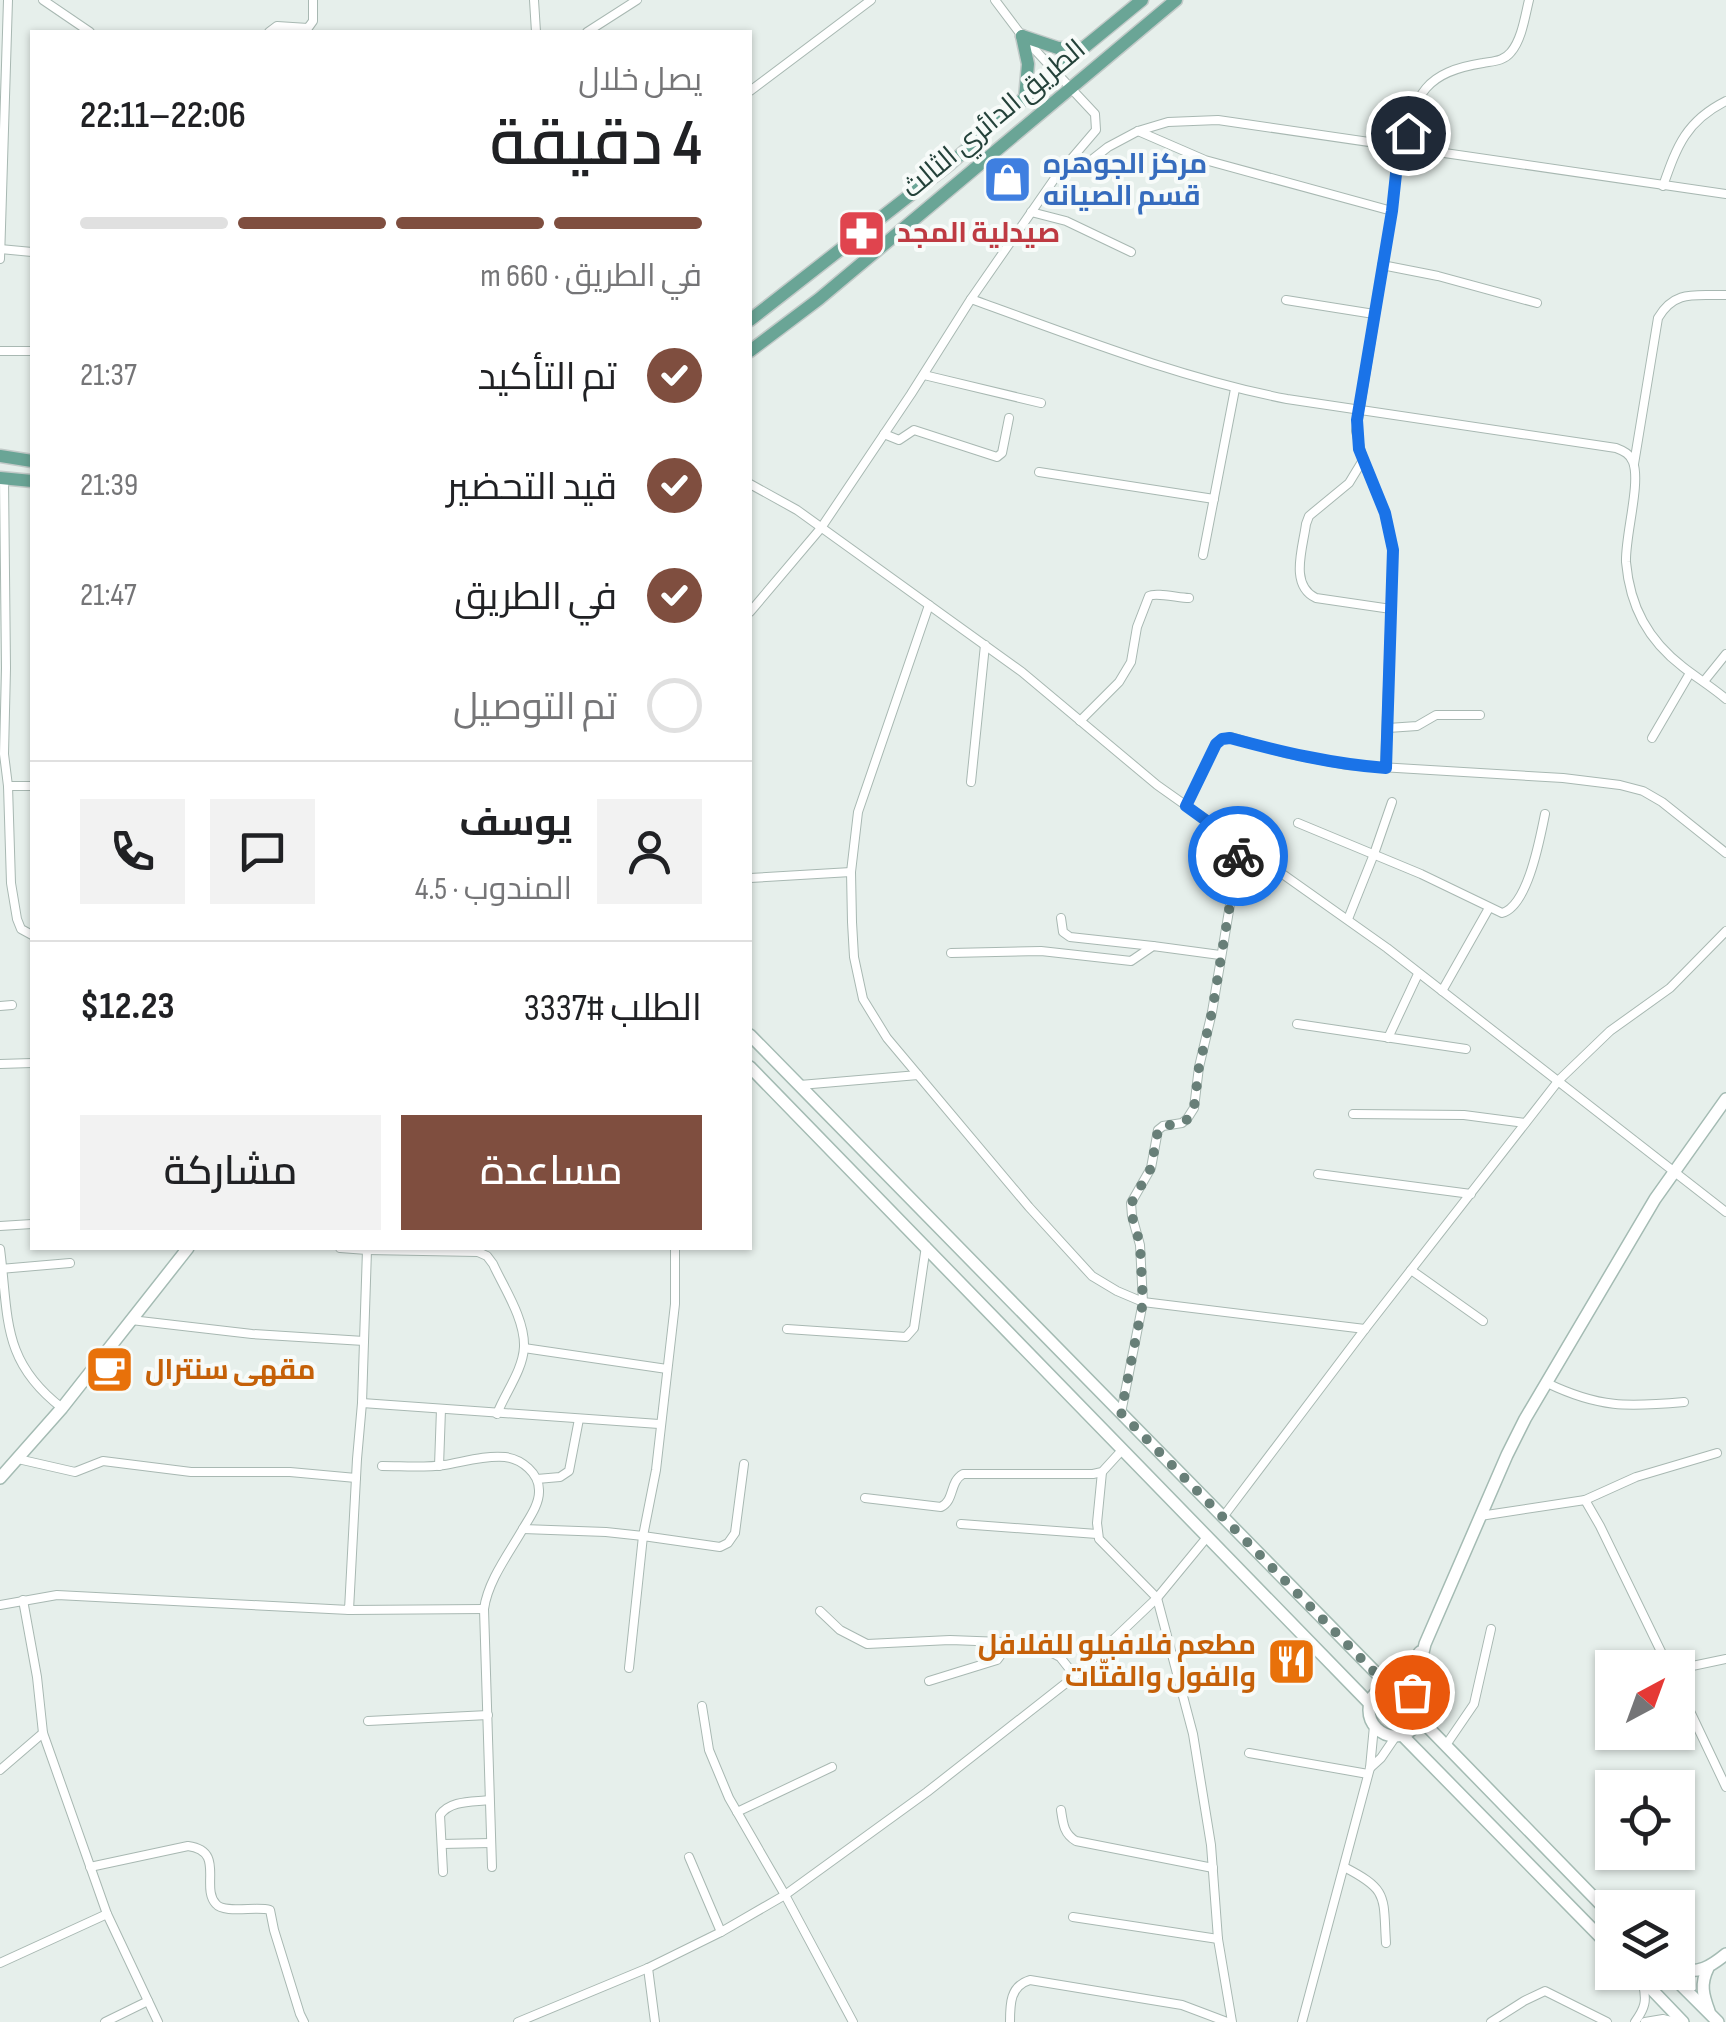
<!DOCTYPE html>
<html lang="ar">
<head>
<meta charset="utf-8">
<style>
	body { margin:0; font-family:"Sofia Sans Condensed",Cairo,sans-serif; background:#f2f2f2; color:#202124; direction:rtl; height:100vh; display:flex; flex-direction:column; font-size:38px; white-space:nowrap }
	* { box-sizing:border-box; margin:0 }
	p { font-size:32px; color:#757577 }
	.icon { flex:none; width:55px; height:55px; fill:none; stroke:currentColor; stroke-width:2; stroke-linecap:round; stroke-linejoin:round }
	.map { position:relative; flex:1; overflow:hidden; direction:ltr }
	.panel { position:absolute; left:30px; top:30px; width:722px; height:1220px; display:flex; flex-direction:column; background:#fff; border-radius:0px; box-shadow:0 2px 8px #0004; direction:rtl }
	.panel>* { flex:none }
	.needle { width:65px; rotate:41deg }
	.buttons { position:absolute; left:1595px; top:1650px; display:grid; gap:20px }
	.buttons a { display:grid; place-items:center; width:100px; height:100px; border-radius:0px; background:#fff; box-shadow:0 2px 8px #0004; font-size:50px }
	.pin { position:absolute; display:grid; place-items:center; width:85px; height:85px; color:#fff; margin:-42px; border:5px solid #fff; border-radius:50%; box-shadow:0 2px 10px #0007 }
	.courier { position:absolute; display:grid; place-items:center; width:100px; height:100px; margin:-50px; border:8px solid #1a73e8; border-radius:50%; background:#fff; color:#222; box-shadow:0 2px 12px #0007 }
	.headline em { font-style:normal; font-weight:600 }
	.headline div { display:flex; flex-direction:column-reverse }
	.headline { display:flex; align-items:center; justify-content:space-between; height:170px; padding:0 50px }
	h1 { font-size:65px; font-weight:600; line-height:75px }
	.bar { display:grid; grid-template-columns:repeat(4,1fr); gap:15px 10px; align-content:center; height:120px; padding:0 50px }
	.bar i { height:12px; border-radius:8px; background:#e0e0e0 }
	.bar .selected { background:#7f4e3f }
	.bar p { grid-column:span 4 }
	.line { display:flex; align-items:center; gap:25px; padding:0 50px; border-top:2px solid #e0e0e0 }
	.line div { flex:1 }
	.round { display:grid; place-items:center; flex:none; width:105px; height:105px; border-radius:0px; background:#f2f2f2 }
	ol { padding:0 50px; list-style:none }
	li { display:flex; align-items:center; gap:30px; height:110px }
	li p { margin-inline-start:auto }
	li .icon { padding:10px; border-radius:50%; background:#7f4e3f; color:#fff; stroke-width:4 }
	li:last-child { color:#757577 }
	li i { width:55px; height:55px; border:5px solid #e0e0e0; border-radius:50% }
	.button { display:flex; gap:20px; margin-top:auto; padding:20px 50px }
	.button a { flex:1; height:115px; border-radius:0px; background:#7f4e3f; color:#fff; font-size:40px; font-weight:600; line-height:115px; text-align:center }
	.button a+a { background:#f2f2f2; color:#202124 }
	.map>svg:first-child { display:block }
</style>
</head>
<body>
<div class="map">
<svg width="1726" height="2022" viewBox="0 0 1726 2022">
	<rect width="100%" height="100%" fill="#e6efeb"/>
	<g fill="none" stroke-linecap="round" stroke-linejoin="round">
		<defs>
			<g id="street">
				<path d="M43,0L90,32"/>
				<path d="M534,0L536,32"/>
				<path d="M269,32L277,26L308,28L313,21V0"/>
				<path d="M587,32L637,0"/>
				<path d="M750,91L871,0"/>
				<path d="M1138,131L1205,160L1392,211"/>
				<path d="M1406,147C1414,93 1426,72 1483,63C1494,61 1504,61 1511,52C1522,39 1525,16 1529,0"/>
				<path d="M1060,176L1089,162L1108,147L1138,131L1168,122L1218,120L1726,194"/>
				<path d="M1663,186C1677,146 1686,121 1726,101"/>
				<path d="M1031,212L1066,221L1131,252"/>
				<path d="M0,249L32,252"/>
				<path d="M0,259L8,0"/>
				<path d="M1382,265L1438,276L1537,303"/>
				<path d="M971,299C1074,336 1179,378 1287,399L1616,448C1624,451 1630,454 1633,462C1641,483 1625,536 1626,562C1630,607 1648,640 1683,667C1697,678 1712,687 1726,699"/>
				<path d="M1286,300L1374,314"/>
				<path d="M0,351H32"/>
				<path d="M924,375L1041,403"/>
				<path d="M884,434L899,440L914,430L997,457L1002,453L1009,418"/>
				<path d="M1363,460L1349,483L1309,516L1306,524C1303,548 1289,585 1316,598L1391,609"/>
				<path d="M1634,464L1658,318C1675,289 1696,296 1726,295"/>
				<path d="M1039,472L1214,499"/>
				<path d="M4,479L6,668L4,754L8,786L11,883L17,919L21,929L32,935"/>
				<path d="M750,484L797,510L1022,672L1157,785L1387,948L1726,1212"/>
				<path d="M1203,555L1235,389"/>
				<path d="M929,605L858,812L851,872L852,922L854,957L863,999L887,1038L1029,1207L1092,1276L1117,1291L1143,1302L1365,1329"/>
				<path d="M750,612L821,528L911,394L971,299L1055,178L1096,130L1095,114L1022,36L995,0"/>
				<path d="M1705,680L1726,654"/>
				<path d="M1080,721L1119,682L1131,662L1137,627L1149,596C1156,592 1179,598 1189,598"/>
				<path d="M1388,728L1417,726L1436,715H1480"/>
				<path d="M1652,738L1690,673"/>
				<path d="M1385,768L1393,550L1385,513L1363,460L1356,431L1392,211L1399,146"/>
				<path d="M971,782L985,645"/>
				<path d="M8,786H32"/>
				<path d="M1186,806L1216,744L1222,739L1231,737L1285,753L1347,765L1563,778L1620,785L1643,791L1662,802L1726,853"/>
				<path d="M1298,823L1421,874L1502,913C1528,906 1540,838 1545,814"/>
				<path d="M750,878L851,872"/>
				<path d="M1061,918L1063,932L1070,937L1153,946"/>
				<path d="M1348,919L1374,854L1392,802"/>
				<path d="M951,953L1041,951L1131,961L1153,946L1220,955"/>
				<path d="M1442,991L1489,908"/>
				<path d="M0,1006L12,1005"/>
				<path d="M1297,1024L1466,1049"/>
				<path d="M1388,1038L1418,974"/>
				<path d="M0,1064L32,1063"/>
				<path d="M800,1085L918,1075"/>
				<path d="M1353,1114L1464,1115L1525,1123"/>
				<path d="M1318,1174L1471,1194"/>
				<path d="M0,1226L32,1224"/>
				<path d="M369,1248L367,1250L478,1252L487,1256L493,1264C504,1288 525,1319 524,1347C523,1370 505,1393 497,1414"/>
				<path d="M0,1249C9,1318 1,1361 62,1408"/>
				<path d="M0,1269L70,1263"/>
				<path d="M1411,1270L1483,1321"/>
				<path d="M131,1320L252,1334L364,1341"/>
				<path d="M787,1329L906,1337L914,1328L926,1246"/>
				<path d="M524,1348L667,1369"/>
				<path d="M1547,1383C1599,1408 1627,1407 1684,1402"/>
				<path d="M362,1403L659,1424"/>
				<path d="M1121,1413L1143,1302L1140,1245L1132,1216L1131,1203L1151,1168L1158,1130L1163,1126L1182,1123L1187,1119L1194,1108L1199,1067L1212,1012L1240,845"/>
				<path d="M18,1459L75,1472L103,1461L191,1472H290L356,1478"/>
				<path d="M382,1466C403,1466 424,1468 444,1465C463,1462 485,1455 505,1457C521,1459 540,1473 539,1492C539,1504 530,1517 524,1527C510,1552 488,1580 484,1609L492,1867"/>
				<path d="M439,1466L441,1409"/>
				<path d="M1102,1472L1097,1523L1099,1539L1157,1598L1193,1734L1211,1845L1218,1939L1232,2022"/>
				<path d="M537,1479L560,1477L569,1471L579,1419"/>
				<path d="M865,1498L941,1507C955,1500 949,1482 963,1474H1093L1102,1472L1123,1449"/>
				<path d="M1585,1500L1636,1477L1717,1453"/>
				<path d="M1480,1516L1585,1500L1600,1526L1669,1668"/>
				<path d="M1223,1517L1365,1329L1559,1080L1610,1031L1670,988L1726,931"/>
				<path d="M961,1524L1097,1534"/>
				<path d="M523,1529L606,1532L643,1536L656,1470L675,1304V1248"/>
				<path d="M23,1600L37,1677L43,1733L107,1914L158,2022"/>
				<path d="M0,1605L57,1595L349,1610L357,1459L362,1403L367,1250L340,1248"/>
				<path d="M349,1610L484,1609"/>
				<path d="M820,1611L840,1630L867,1644L950,1640L1003,1642L1041,1647L1060,1657L1075,1676"/>
				<path d="M629,1668L643,1536L720,1547L728,1543L735,1533L744,1464"/>
				<path d="M1678,1669L1726,1659"/>
				<path d="M929,1681L997,1660L1000,1656L1003,1642"/>
				<path d="M1678,1686L1726,1787"/>
				<path d="M702,1706L709,1750L729,1798L785,1895L853,2022"/>
				<path d="M368,1721L488,1715"/>
				<path d="M1446,1745L1474,1704L1491,1629"/>
				<path d="M1249,1753L1368,1774"/>
				<path d="M1370,1768L1381,1758L1396,1736"/>
				<path d="M0,1770L43,1733"/>
				<path d="M1061,1810C1063,1824 1064,1834 1076,1841L1213,1868"/>
				<path d="M737,1812L832,1767"/>
				<path d="M442,1844L491,1843"/>
				<path d="M689,1857L721,1932"/>
				<path d="M90,1867L188,1846C226,1851 200,1887 216,1904C224,1914 257,1906 270,1910L274,1930L300,2014L304,2022"/>
				<path d="M1344,1867C1389,1890 1383,1896 1386,1943"/>
				<path d="M443,1872L440,1815C450,1800 473,1802 489,1800"/>
				<path d="M1073,1917L1218,1939"/>
				<path d="M0,1963L107,1914"/>
				<path d="M648,1968L655,2022"/>
				<path d="M105,2022L148,2001"/>
				<path d="M518,2022L648,1968L721,1932L785,1895L927,1792L1075,1676L1157,1598L1208,1536"/>
				<path d="M1010,2022C1010,2004 1010,1986 1030,1980L1182,2005L1227,2022"/>
				<path d="M1302,2022L1370,1768L1374,1726"/>
				<path d="M1491,2022L1524,2001L1545,1991L1607,2022"/>
				<path d="M1635,2022C1645,2008 1647,2001 1643,1984"/>
				<path d="M1645,2022L1663,2019L1675,2022"/>
			</g>
			<g id="secondary">
				<path d="M750,1035L1388,1685"/>
				<path d="M750,1067L1370,1704"/>
				<path d="M0,1478L62,1408L188,1248"/>
				<circle cx="1395" cy="1710" r="26"/>
				<path d="M1394,1685L1420,1652"/>
				<path d="M1417,1697L1418,1674L1425,1644L1507,1455L1525,1419L1655,1199L1726,1099"/>
				<path d="M1419,1718L1612,1916"/>
				<path d="M1402,1735L1612,1949"/>
				<path d="M1708,1968C1700,1984 1703,1995 1709,2011"/>
				<path d="M1678,1969C1699,1974 1710,1967 1726,1954"/>
				<path d="M1635,1972L1683,2022"/>
				<path d="M1668,1972L1718,2022"/>
			</g>
			<g id="primary">
				<path d="M1022,36L1058,48H1083"/>
				<path d="M1022,36L1028,64L1025,98"/>
				<path d="M750,320L951,163L1054,72L1142,0"/>
				<path d="M750,351L819,299L1176,0"/>
				<path d="M0,456L32,461"/>
				<path d="M0,478L32,481"/>
			</g>
		</defs>
		<use href="#street" stroke="#a8b8b2" stroke-width="10"/>
		<use href="#secondary" stroke="#a4bbb3" stroke-width="14"/>
		<use href="#primary" stroke="#c2cac8" stroke-width="15"/>
		<use href="#street" stroke="#fff" stroke-width="8"/>
		<use href="#secondary" stroke="#fff" stroke-width="11"/>
		<use href="#primary" stroke="#6aa596" stroke-width="12"/>
	</g>
	<g fill="none" stroke-linecap="round" stroke-linejoin="round">
		<path stroke="#687f78" stroke-width="10" stroke-dasharray="0 18" d="M1238,856L1212,1012L1199,1067L1194,1108L1188,1119L1182,1123L1163,1126L1158,1130L1151,1168L1132,1202V1216L1140,1244L1143,1302L1121,1413L1388,1686H1401L1412,1692"/>
		<path stroke="#1a73e8" stroke-width="12" d="M1238,856L1240,845L1186,806L1216,744L1222,739L1230,738C1282,752 1332,764 1386,768L1393,550L1385,513L1359,449L1357,420L1392,211L1399,146L1406,147L1408,133"/>
	</g>
	<defs>
		<symbol id="shop-square" viewBox="-11 -11 22 22"><rect x="-9" y="-9" width="18" height="18" rx="4" fill="#3f7fe0" stroke="#f7fbf9"/><path d="M-5-2.5h2.3a2.7 3.5 0 0 1 5.4 0H5L5.5 6h-11ZM-1.5-2.5h3a1.5 2.3 0 0 0-3 0Z" fill="#fff"/></symbol>
		<symbol id="pharmacy-square" viewBox="-11 -11 22 22"><rect x="-9" y="-9" width="18" height="18" rx="4" fill="#e0444e" stroke="#f7fbf9"/><path d="M-2-6h4v4h4v4h-4v4h-4v-4h-4v-4h4Z" fill="#fff"/></symbol>
		<symbol id="cafe-square" viewBox="-11 -11 22 22"><rect x="-9" y="-9" width="18" height="18" rx="4" fill="#e8710a" stroke="#f7fbf9"/><path d="M-5.5-4.5H6V0H3Q3 3.5 0 3.5H-2.5Q-5.5 3.5-5.5 0ZM3-3.2v2h1.7v-2ZM-6 4.5H4V6H-6Z" fill="#fff"/></symbol>
		<symbol id="restaurant-square" viewBox="-11 -11 22 22"><rect x="-9" y="-9" width="18" height="18" rx="4" fill="#e8710a" stroke="#f7fbf9"/><path d="M-5-6h1v4h1v-4h1v4h1v-4h1v5L-1.5 .5V6h-2V.5L-5-1ZM5-6V6H3V1.5H1.5Q1.5-4 5-6Z" fill="#fff"/></symbol>
	</defs>
	<g fill-rule="evenodd">
		<use href="#shop-square" x="980" y="152" width="55" height="55"/>
		<use href="#pharmacy-square" x="834" y="206" width="55" height="55"/>
		<use href="#cafe-square" x="82" y="1342" width="55" height="55"/>
		<use href="#restaurant-square" x="1264" y="1634" width="55" height="55"/>
	</g>
	<g text-anchor="middle" dominant-baseline="central" stroke-width="8" stroke-linejoin="round" paint-order="stroke">
		<g font-size="28" fill="#24423a" stroke="#f7fbf9">
			<text transform="translate(994 119) rotate(-40)">الطريق الدائري الثالث</text>
		</g>
		<g font-size="28" font-weight="bold" fill="#366cbe" stroke="#f7fbf9" text-anchor="start">
			<text x="1043" y="164">مركز الجوهره<tspan x="1043" dy="32">قسم الصيانه</tspan></text>
		</g>
		<g font-size="28" font-weight="bold" fill="#be3a42" stroke="#f7fbf9" text-anchor="start">
			<text x="897" y="233">صيدلية المجد</text>
		</g>
		<g font-size="28" font-weight="bold" fill="#c56008" stroke="#f7fbf9" text-anchor="start">
			<text x="145" y="1370">مقهى سنترال</text>
			<text x="1256" y="1645" text-anchor="end">مطعم فلافيلو للفلافل<tspan x="1256" dy="32">والفول والفتّات</tspan></text>
		</g>
	</g>
</svg>
<div class="buttons">
<a><svg class="needle" viewBox="-14 -14 28 28"><path d="M0-13l5 13h-10z" fill="#e53935"/><path d="M0 13l5-13h-10z" fill="#757577"/></svg></a>
<a><svg class="icon" aria-label="locate" viewBox="0 0 24 24"><circle cx="12" cy="12" r="6"/><path d="M12 2v4M12 18v4M2 12h4M18 12h4"/></svg></a>
<a><svg class="icon" aria-label="layers" viewBox="0 0 24 24"><path d="M12 4l9 5-9 5-9-5zM3 14l9 5 9-5"/></svg></a>
</div>
<div class="pin" style="left:1412px;top:1692px;background:#ea580c"><svg class="icon" aria-label="bag" viewBox="0 0 24 24"><path d="M5 8h14l-1 12H6zM9 8a3 3 0 0 1 6 0"/></svg></div>
<div class="pin" style="left:1408px;top:133px;background:#1f2937"><svg class="icon" aria-label="home" viewBox="0 0 24 24"><path d="M3 11l9-7 9 7M6 9v11h12V9"/></svg></div>
<div class="courier" style="left:1238px;top:856px"><svg class="icon" aria-label="bike" viewBox="0 0 24 24"><circle cx="6" cy="16" r="4"/><circle cx="18" cy="16" r="4"/><path d="M6 16l4-8h5l3 8M10 8l3 8H6M13 5h3"/></svg></div>
<section class="panel">
<div class="headline"><div><h1>4 دقيقة</h1><p>يصل خلال</p></div><em>22:06–22:11</em></div>
<div class="bar"><i class="selected"></i><i class="selected"></i><i class="selected"></i><i></i><p>في الطريق · 660 m</p></div>
<ol>
<li><svg class="icon" aria-label="check" viewBox="0 0 24 24"><path d="M5 12l5 5 9-10"/></svg>تم التأكيد<p>21:37</p></li>
<li><svg class="icon" aria-label="check" viewBox="0 0 24 24"><path d="M5 12l5 5 9-10"/></svg>قيد التحضير<p>21:39</p></li>
<li><svg class="icon" aria-label="check" viewBox="0 0 24 24"><path d="M5 12l5 5 9-10"/></svg>في الطريق<p>21:47</p></li>
<li><i></i>تم التوصيل</li>
</ol>
<div class="line" style="height:180px"><a class="round"><svg class="icon" aria-label="person" viewBox="0 0 24 24"><circle cx="12" cy="8" r="4"/><path d="M4 21q1-7 8-7t8 7"/></svg></a><div><b>يوسف</b><p>المندوب · 4.5</p></div><a class="round"><svg class="icon" aria-label="chat" viewBox="0 0 24 24"><path d="M4 5h16v11H9l-5 4z"/></svg></a><a class="round"><svg class="icon" aria-label="phone" viewBox="0 0 24 24"><path d="M5 4h4l2 5-3 2q2 4 5 5l2-3 5 2v4C11 20 4 13 5 4z"/></svg></a></div>
<div class="line" style="height:130px"><div>الطلب #3337</div><b>$12.23</b></div>
<div class="button"><a>مساعدة</a><a>مشاركة</a></div>
</section>
</div>
</body>
</html>
